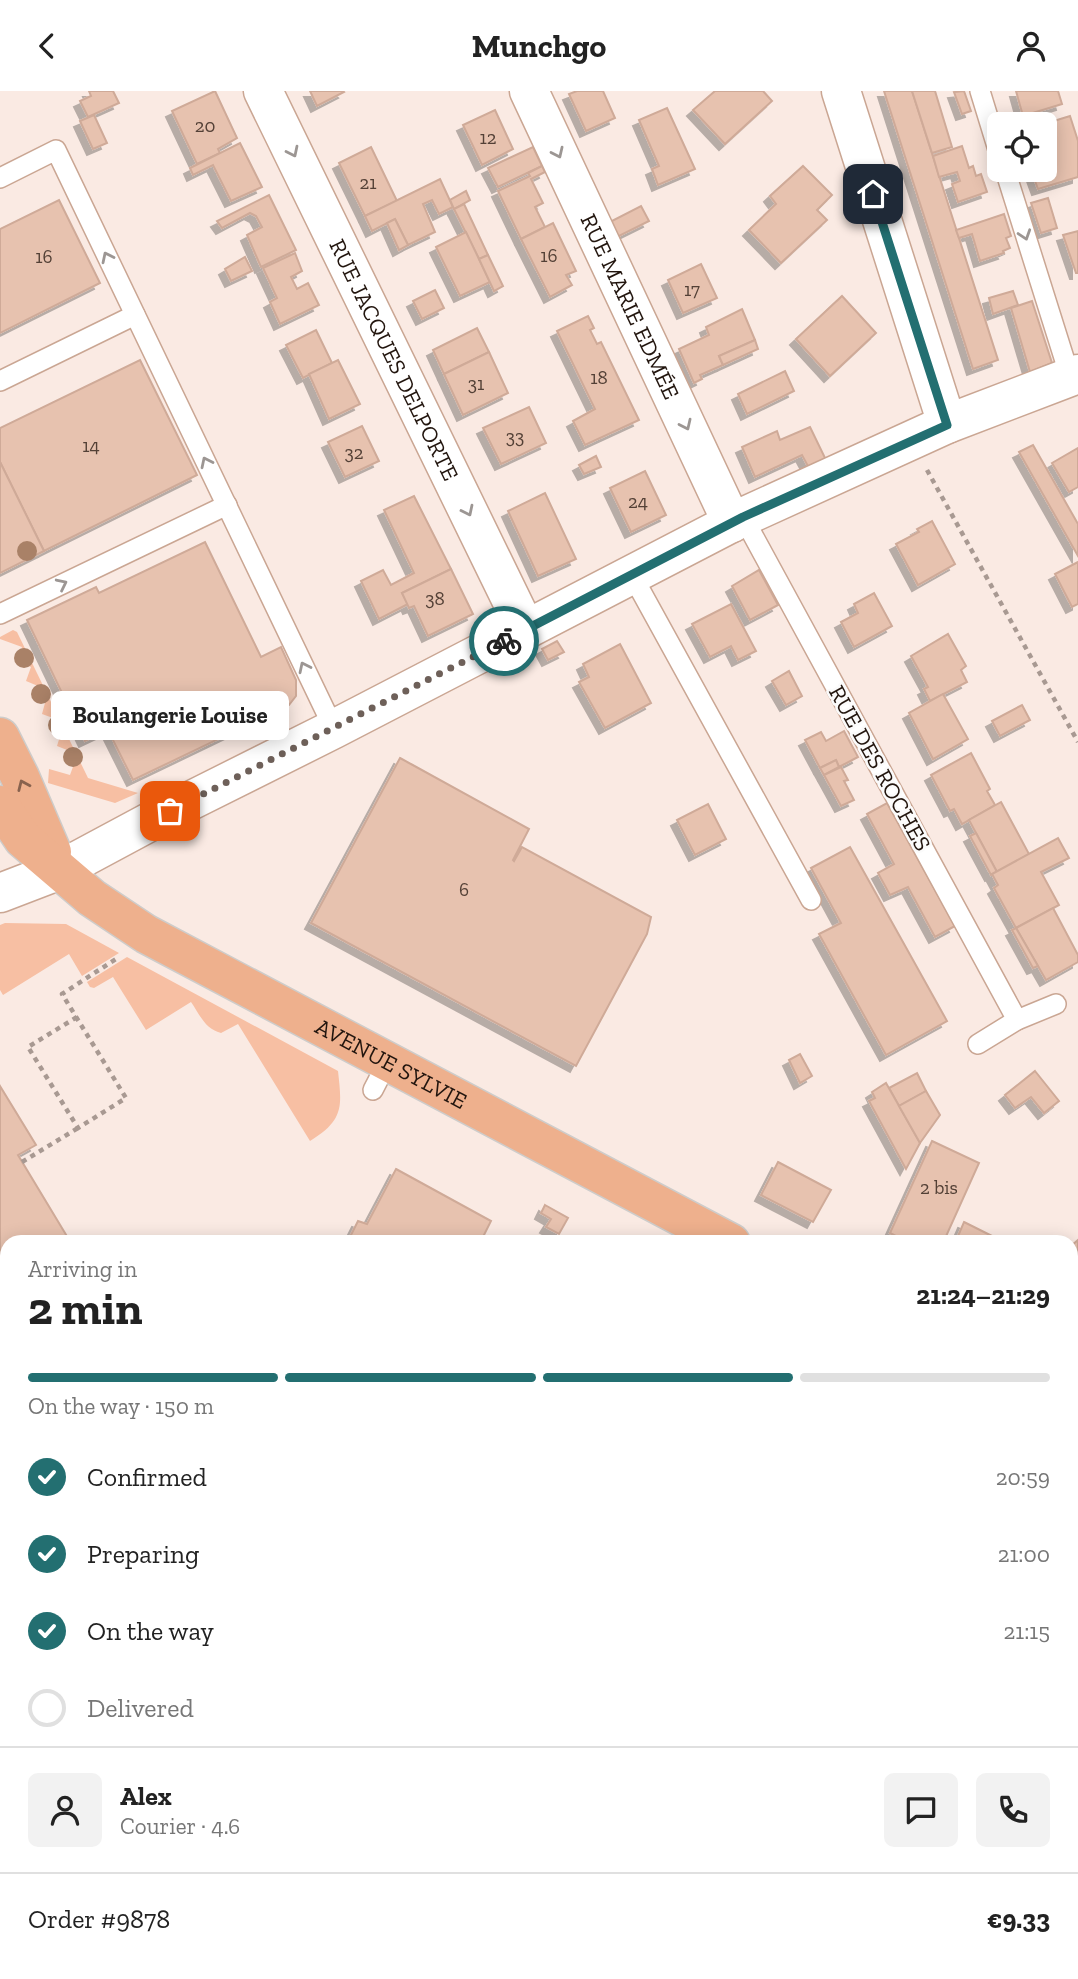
<!DOCTYPE html>
<html lang="en">
<head>
<meta charset="utf-8">
<style>
	body { margin:0; font-family:"Zilla Slab",serif; background:#f2f2f2; color:#222; height:100vh; display:flex; flex-direction:column; font-size:26px; white-space:nowrap }
	* { box-sizing:border-box; margin:0 }
	p { font-size:23px; color:#767676 }
	.icon { flex:none; width:38px; height:38px; fill:none; stroke:currentColor; stroke-width:2; stroke-linecap:round; stroke-linejoin:round }
	.map { position:relative; flex:1; overflow:hidden }
	.details { position:absolute; left:0px; top:1144px; width:1078px; height:744px; display:flex; flex-direction:column; background:#fff; border-radius:21px 21px 0 0; box-shadow:0 4px 18px #0003 }
	.details>* { flex:none }
	.controls { position:absolute; left:987px; top:21px; display:grid; gap:14px }
	.controls a { display:grid; place-items:center; width:70px; height:70px; border-radius:10px; background:#fff; box-shadow:0 4px 18px #0003; font-size:35px }
	.pin { position:absolute; display:grid; place-items:center; width:60px; height:60px; color:#fff; margin:-30px; border-radius:14px; box-shadow:0 4px 10px #0006 }
	.courier { position:absolute; display:grid; place-items:center; width:70px; height:70px; margin:-35px; border:5px solid #236f71; border-radius:50%; background:#fff; color:#222; box-shadow:0 2px 9px #0007 }
	.bubble { position:absolute; height:49px; border-radius:10px; background:#fff; box-shadow:0 4px 18px #0003; font-size:23px; font-weight:700; line-height:49px; text-align:center }
	.headline em { font-style:normal; font-weight:700 }
	.headline div { display:flex; flex-direction:column-reverse }
	.headline { display:flex; align-items:center; justify-content:space-between; height:119px; padding:0 28px }
	h1 { font-size:46px; font-weight:700; line-height:52px }
	.bar { display:grid; grid-template-columns:repeat(4,1fr); gap:10px 7px; align-content:center; height:84px; padding:0 28px }
	.bar i { height:9px; border-radius:5px; background:#e0e0e0 }
	.bar .selected { background:#236f71 }
	.bar p { grid-column:span 4 }
	.line { display:flex; align-items:center; gap:18px; padding:0 28px; border-top:2px solid #e0e0e0 }
	.line div { flex:1 }
	.round { display:grid; place-items:center; flex:none; width:74px; height:74px; border-radius:10px; background:#f2f2f2 }
	ol { padding:0 28px; list-style:none }
	li { display:flex; align-items:center; gap:21px; height:77px }
	li p { margin-inline-start:auto }
	li .icon { padding:7px; border-radius:50%; background:#236f71; color:#fff; stroke-width:4 }
	li:last-child { color:#767676 }
	li i { width:38px; height:38px; border:4px solid #e0e0e0; border-radius:50% }
	header { display:flex; justify-content:space-between; align-items:center; height:91px; padding:0 28px; background:#fff; font-size:32px; font-weight:700 }
	.map>svg:first-child { display:block }
</style>
</head>
<body>
<header><svg class="icon" aria-label="back" viewBox="0 0 24 24"><path d="M15 5l-7 7 7 7"/></svg>Munchgo<svg class="icon" aria-label="person" viewBox="0 0 24 24"><circle cx="12" cy="8" r="4"/><path d="M4 21q1-7 8-7t8 7"/></svg></header>
<div class="map">
<svg width="1078" height="1888" viewBox="0 0 1078 1888">
	<defs>
		<filter id="shadow"><feDropShadow dx="-6" dy="6" stdDeviation="0" flood-color="#0004"/></filter>
	</defs>
	<rect width="100%" height="100%" fill="#faeae3"/>
	<g fill="#f7bfa3">
		<path d="M13,539L17,541L88,687L138,702L115,712L48,692L49,678L70,684L74,673L65,670L67,659L57,655L61,642L49,638L53,627L42,623L45,612L35,607L38,595L26,590L31,576L16,571L22,556L0,548V546Z"/>
		<path d="M5,832L66,833L119,862L82,885L69,863L3,904L0,899V834Z"/>
		<path d="M127,866L338,980C342,1016 344,1029 310,1050L238,933L221,942C205,938 200,924 191,911L146,939L113,886L94,897L90,896L87,891Z"/>
	</g>
	<g fill="#e7c2af" stroke="#cfaa98" stroke-width="2" filter="url(#shadow)">
		<path d="M89,0H113L119,12L88,26L80,10L91,5Z"/>
		<path d="M215,0L237,47L218,58L220,62L197,73L172,20Z"/>
		<path d="M310,0H343L344,1L317,15Z"/>
		<path d="M577,0H603L615,27L586,40L569,3Z"/>
		<path d="M715,0H763L772,10L725,53L693,19Z"/>
		<path d="M884,0H912L998,269L973,278Z"/>
		<path d="M912,0H935L952,56L932,62Z"/>
		<path d="M964,0L971,20L962,23L954,1Z"/>
		<path d="M1016,0H1058L1062,13L1023,25Z"/>
		<path d="M667,17L695,78L658,94L652,78L659,75L639,29Z"/>
		<path d="M495,19L513,58L482,74L463,34Z"/>
		<path d="M94,24L107,52L93,58L80,30Z"/>
		<path d="M1070,25L1078,50V86L1038,98L1031,79H1045L1044,33Z"/>
		<path d="M240,52L262,96L231,110L213,74L193,84L190,77Z"/>
		<path d="M962,55L969,77L973,75L976,85L981,83L987,101L958,111L952,93L960,90L957,81L939,86L933,65Z"/>
		<path d="M371,56L397,110L365,125L339,72Z"/>
		<path d="M533,56L542,75L498,96L488,77Z"/>
		<path d="M542,75L545,81L531,88L543,112L535,116L545,136L521,148L498,100L530,85L528,82Z"/>
		<path d="M803,75L832,104L817,119L827,129L781,172L749,139L776,113L770,105Z"/>
		<path d="M440,88L453,116L439,123L432,109L423,113L435,141L408,154L395,128L372,140L365,125Z"/>
		<path d="M466,100L470,109L454,118L450,109Z"/>
		<path d="M269,104L296,159L261,176L247,144L262,136L256,125L250,122L222,137L217,130Z"/>
		<path d="M1048,107L1057,137L1041,142L1031,112Z"/>
		<path d="M59,109L100,192L0,242V138Z"/>
		<path d="M464,113L488,164L479,168L454,118Z"/>
		<path d="M641,115L649,130L615,147L608,132Z"/>
		<path d="M1004,123L1011,145L1006,147L1010,157L1003,160L1004,162L980,170L972,143L959,147L956,139Z"/>
		<path d="M395,128L408,154L399,159L387,132Z"/>
		<path d="M553,132L576,180L566,184L572,194L550,206L521,148Z"/>
		<path d="M1078,140V182H1076L1063,144Z"/>
		<path d="M466,141L490,191L460,205L436,156Z"/>
		<path d="M295,162L302,180L291,186L297,198L308,192L319,214L280,233L270,211L277,207L263,177Z"/>
		<path d="M488,164L503,195L494,200L479,168Z"/>
		<path d="M245,166L252,180L231,190L225,178Z"/>
		<path d="M701,173L717,207L683,222L668,189Z"/>
		<path d="M435,199L444,217L422,228L413,210Z"/>
		<path d="M1013,200L1018,214L993,223L989,207Z"/>
		<path d="M842,205L876,242L830,285L796,248Z"/>
		<path d="M1032,210L1052,272L1030,281L1011,217Z"/>
		<path d="M742,218L755,249L719,265L723,274L700,284L702,288L694,292L679,258L709,244L706,236Z"/>
		<path d="M588,225L594,237L590,239L597,253L601,251L639,329L585,354L573,330L595,318L557,240Z"/>
		<path d="M477,237L489,261L444,283L433,259Z"/>
		<path d="M316,239L332,272L303,287L286,254Z"/>
		<path d="M755,249L758,258L723,274L719,265Z"/>
		<path d="M489,261L508,302L463,324L444,283Z"/>
		<path d="M140,269L197,384L44,460L0,371V337Z"/>
		<path d="M338,269L360,313L329,328L309,283Z"/>
		<path d="M785,280L794,300L747,323L738,303Z"/>
		<path d="M529,316L546,352L501,373L483,337Z"/>
		<path d="M362,335L379,370L345,386L328,351Z"/>
		<path d="M810,336L826,369L809,377L802,364L755,386L742,356L777,340L780,349Z"/>
		<path d="M1033,354L1078,433V465L1019,361Z"/>
		<path d="M1078,357V396L1069,401L1052,372Z"/>
		<path d="M596,365L601,376L584,383L579,374Z"/>
		<path d="M0,371L44,460L0,482Z"/>
		<path d="M645,380L666,424L631,441L610,397Z"/>
		<path d="M545,402L576,468L538,485L508,420Z"/>
		<path d="M414,405L451,478L402,502L408,513L379,528L361,490L383,479L391,494L414,482L384,419Z"/>
		<path d="M932,430L955,473L918,494L896,453L919,441L917,438Z"/>
		<path d="M205,451L261,566L281,556L296,589V605L289,614L133,689L108,639L85,650L27,529L96,496L99,502Z"/>
		<path d="M1078,471V513L1072,516L1055,483Z"/>
		<path d="M451,478L473,523L428,545L414,515L409,517L402,502Z"/>
		<path d="M759,479L778,514L750,529L732,495Z"/>
		<path d="M874,502L892,535L854,556L841,531L858,522L854,513Z"/>
		<path d="M731,513L756,560L738,569L731,555L710,566L692,533Z"/>
		<path d="M948,543L966,575L961,579L967,591L930,610L924,598L928,596L911,565Z"/>
		<path d="M557,550L564,561L548,569L542,558Z"/>
		<path d="M620,553L651,612L605,637L579,591L589,586L583,573Z"/>
		<path d="M789,580L802,605L786,614L772,590Z"/>
		<path d="M943,603L968,648L933,668L909,622Z"/>
		<path d="M1022,614L1030,629L1000,645L992,630Z"/>
		<path d="M844,640L858,666L839,676L836,669L820,677L805,649L821,641L826,650Z"/>
		<path d="M971,662L990,698L987,700L995,714L962,733L954,718L950,720L931,684Z"/>
		<path d="M400,667L529,738L513,769L514,770L522,756L651,826L647,843L576,975L311,832Z"/>
		<path d="M836,669L839,676L824,684L820,677Z"/>
		<path d="M841,676L848,689L844,690L854,709L841,715L824,684Z"/>
		<path d="M1001,711L1029,763L997,781L969,729Z"/>
		<path d="M887,712L955,835L935,846L908,796L890,804L878,782L894,773L867,723Z"/>
		<path d="M708,713L726,748L695,764L677,729Z"/>
		<path d="M976,742L997,781L991,784L970,745Z"/>
		<path d="M1058,747L1069,767L1041,781L1059,814L1016,837L994,797L998,794L992,783Z"/>
		<path d="M850,756L947,930L886,964L819,843L841,832L811,777Z"/>
		<path d="M1053,817L1078,864V871L1046,889L1016,837Z"/>
		<path d="M1016,837L1038,875L1033,877L1012,839Z"/>
		<path d="M800,963L812,985L800,992L789,969Z"/>
		<path d="M1035,980L1059,1010L1044,1022L1031,1006L1015,1017L1005,1004Z"/>
		<path d="M917,982L926,1000L899,1015L889,997Z"/>
		<path d="M886,992L920,1052L906,1078L869,1010L875,1007L872,1001Z"/>
		<path d="M0,995L36,1054L18,1064L71,1152H7V1427L0,1416Z"/>
		<path d="M926,1000L940,1024L920,1052L899,1015Z"/>
		<path d="M932,1050L979,1072L943,1152H909L890,1142Z"/>
		<path d="M778,1071L831,1099L813,1131L761,1104Z"/>
		<path d="M396,1078L491,1130L480,1152H347L358,1130L367,1133Z"/>
		<path d="M545,1114L568,1127L559,1143L546,1136L551,1128L541,1122Z"/>
		<path d="M964,1131L1006,1152H955Z"/>
		<path d="M1078,1149V1205L1071,1211V1155Z"/>
		<path d="M1071,1427L1078,1429V1619L1071,1617Z"/>
		<path d="M1078,1702V1849L1071,1850V1703Z"/>
		<path d="M1078,1864V1888H1054L1053,1881H1071V1865Z"/>
	</g>
	<g fill="none" stroke-linecap="round" stroke-linejoin="round">
		<defs>
			<g id="service">
				<path d="M980,0L999,62"/>
				<path d="M1005,79L1070,286"/>
				<path d="M0,87L56,59L334,638"/>
				<path d="M0,290L135,224"/>
				<path d="M743,426L1017,929"/>
				<path d="M632,484L811,809"/>
				<path d="M0,523L227,414"/>
				<path d="M978,953L1017,929L1056,913"/>
				<path d="M373,999L388,970"/>
				<path d="M1071,1419L1078,1420"/>
				<path d="M0,1489L7,1500"/>
				<path d="M447,1881L462,1888"/>
			</g>
			<g id="minor">
				<path id="s1" d="M263,0L526,539"/>
				<path id="s2" d="M529,0L732,432"/>
				<path d="M841,0L947,333"/>
				<path d="M0,802L60,779L170,720L334,638L743,426L947,333L1078,283"/>
				<path d="M913,1881L915,1888"/>
				<path d="M780,1888L785,1881"/>
			</g>
			<g id="primary">
				<path d="M0,646L20,686L52,761"/>
				<path id="s3" d="M0,714L23,748L92,807L146,843L731,1152"/>
				<path d="M1071,1313L1078,1314"/>
			</g>
		</defs>
		<use href="#service" stroke="#caa693" stroke-width="22"/>
		<use href="#minor" stroke="#caa693" stroke-width="41"/>
		<use href="#primary" stroke="#ceccca" stroke-width="41"/>
		<g stroke="#a89992" stroke-width="4.5" stroke-dasharray="5 5" stroke-linecap="butt">
			<path d="M927,379L1078,651"/>
			<path d="M77,926L28,956L78,1037L126,1007L62,903L119,866"/>
			<path d="M22,1071L78,1037"/>
			<path d="M1071,1367L1078,1365"/>
		</g>
		<use href="#service" stroke="#fff" stroke-width="19"/>
		<use href="#minor" stroke="#fff" stroke-width="38"/>
		<use href="#primary" stroke="#eeb08d" stroke-width="38"/>
	</g>
	<g fill="#a98167">
		<circle cx="27" cy="460" r="10"/>
		<circle cx="24" cy="567" r="10"/>
		<circle cx="41" cy="603" r="10"/>
		<circle cx="58" cy="634" r="10"/>
		<circle cx="73" cy="666" r="10"/>
	</g>
	<defs><path id="oneway-chevron" d="M-2-3.5L2.5 0L-2 3.5" fill="none" stroke-width="1.6" stroke-linecap="round" stroke-linejoin="round" transform="scale(1.75)"/></defs>
	<g stroke="#9c9693">
		<use href="#oneway-chevron" transform="translate(293 61) rotate(64)"/>
		<use href="#oneway-chevron" transform="translate(558 62) rotate(65)"/>
		<use href="#oneway-chevron" transform="translate(1025 144) rotate(72)"/>
		<use href="#oneway-chevron" transform="translate(107 166) rotate(-116)"/>
		<use href="#oneway-chevron" transform="translate(686 334) rotate(65)"/>
		<use href="#oneway-chevron" transform="translate(206 371) rotate(-116)"/>
		<use href="#oneway-chevron" transform="translate(468 420) rotate(64)"/>
		<use href="#oneway-chevron" transform="translate(62 493) rotate(-26)"/>
		<use href="#oneway-chevron" transform="translate(304 576) rotate(-116)"/>
	</g>
	<use stroke="#88624e" href="#oneway-chevron" transform="translate(23 694) rotate(-114)"/>
	<g fill="none" stroke-linecap="round" stroke-linejoin="round">
		<path stroke="#6e6059" stroke-width="7" stroke-dasharray="0 12.6" d="M170,720L504,550"/>
		<path stroke="#236f71" stroke-width="9" d="M504,550L743,426L947,334L873,103"/>
	</g>
	<g text-anchor="middle" dominant-baseline="central" stroke-width="5" stroke-linejoin="round" paint-order="stroke">
		<g font-size="19" fill="#534036">
			<text x="205" y="34">20</text>
			<text x="488" y="46">12</text>
			<text x="368" y="91">21</text>
			<text x="549" y="164">16</text>
			<text x="44" y="165">16</text>
			<text x="692" y="198">17</text>
			<text x="599" y="286">18</text>
			<text x="476" y="292">31</text>
			<text x="515" y="345">33</text>
			<text x="91" y="354">14</text>
			<text x="354" y="361">32</text>
			<text x="638" y="410">24</text>
			<text x="435" y="507">38</text>
			<text x="464" y="798">6</text>
			<text x="939" y="1096">2 bis</text>
		</g>
		<g font-size="23" fill="#22150e" stroke="#fbfbfb">
			<text stroke="none"><textPath href="#s2" startOffset="238">RUE MARIE EDMÉE</textPath></text>
			<text stroke="none"><textPath href="#s1" startOffset="299">RUE JACQUES DELPORTE</textPath></text>
			<text transform="translate(880 677) rotate(61)">RUE DES ROCHES</text>
			<text stroke="none"><textPath href="#s3" startOffset="474">AVENUE SYLVIE</textPath></text>
		</g>
	</g>
</svg>
<div class="controls">
<a><svg class="icon" aria-label="locate" viewBox="0 0 24 24"><circle cx="12" cy="12" r="6"/><path d="M12 2v4M12 18v4M2 12h4M18 12h4"/></svg></a>
</div>
<div class="pin" style="left:170px;top:720px;background:#ea580c"><svg class="icon" aria-label="bag" viewBox="0 0 24 24"><path d="M5 8h14l-1 12H6zM9 8a3 3 0 0 1 6 0"/></svg></div>
<div class="pin" style="left:873px;top:103px;background:#1f2937"><svg class="icon" aria-label="home" viewBox="0 0 24 24"><path d="M3 11l9-7 9 7M6 9v11h12V9"/></svg></div>
<div class="courier" style="left:504px;top:550px"><svg class="icon" aria-label="bike" viewBox="0 0 24 24"><circle cx="6" cy="16" r="4"/><circle cx="18" cy="16" r="4"/><path d="M6 16l4-8h5l3 8M10 8l3 8H6M13 5h3"/></svg></div>
<div class="bubble" style="left:51px;top:600px;width:238px">Boulangerie Louise</div>
<section class="details">
<div class="headline"><div><h1>2 min</h1><p>Arriving in</p></div><em>21:24–21:29</em></div>
<div class="bar"><i class="selected"></i><i class="selected"></i><i class="selected"></i><i></i><p>On the way · 150 m</p></div>
<ol>
<li><svg class="icon" aria-label="check" viewBox="0 0 24 24"><path d="M5 12l5 5 9-10"/></svg>Confirmed<p>20:59</p></li>
<li><svg class="icon" aria-label="check" viewBox="0 0 24 24"><path d="M5 12l5 5 9-10"/></svg>Preparing<p>21:00</p></li>
<li><svg class="icon" aria-label="check" viewBox="0 0 24 24"><path d="M5 12l5 5 9-10"/></svg>On the way<p>21:15</p></li>
<li><i></i>Delivered</li>
</ol>
<div class="line" style="height:126px"><a class="round"><svg class="icon" aria-label="person" viewBox="0 0 24 24"><circle cx="12" cy="8" r="4"/><path d="M4 21q1-7 8-7t8 7"/></svg></a><div><b>Alex</b><p>Courier · 4.6</p></div><a class="round"><svg class="icon" aria-label="chat" viewBox="0 0 24 24"><path d="M4 5h16v11H9l-5 4z"/></svg></a><a class="round"><svg class="icon" aria-label="phone" viewBox="0 0 24 24"><path d="M5 4h4l2 5-3 2q2 4 5 5l2-3 5 2v4C11 20 4 13 5 4z"/></svg></a></div>
<div class="line" style="height:91px"><div>Order #9878</div><b>€9.33</b></div>
</section>
</div>
</body>
</html>
